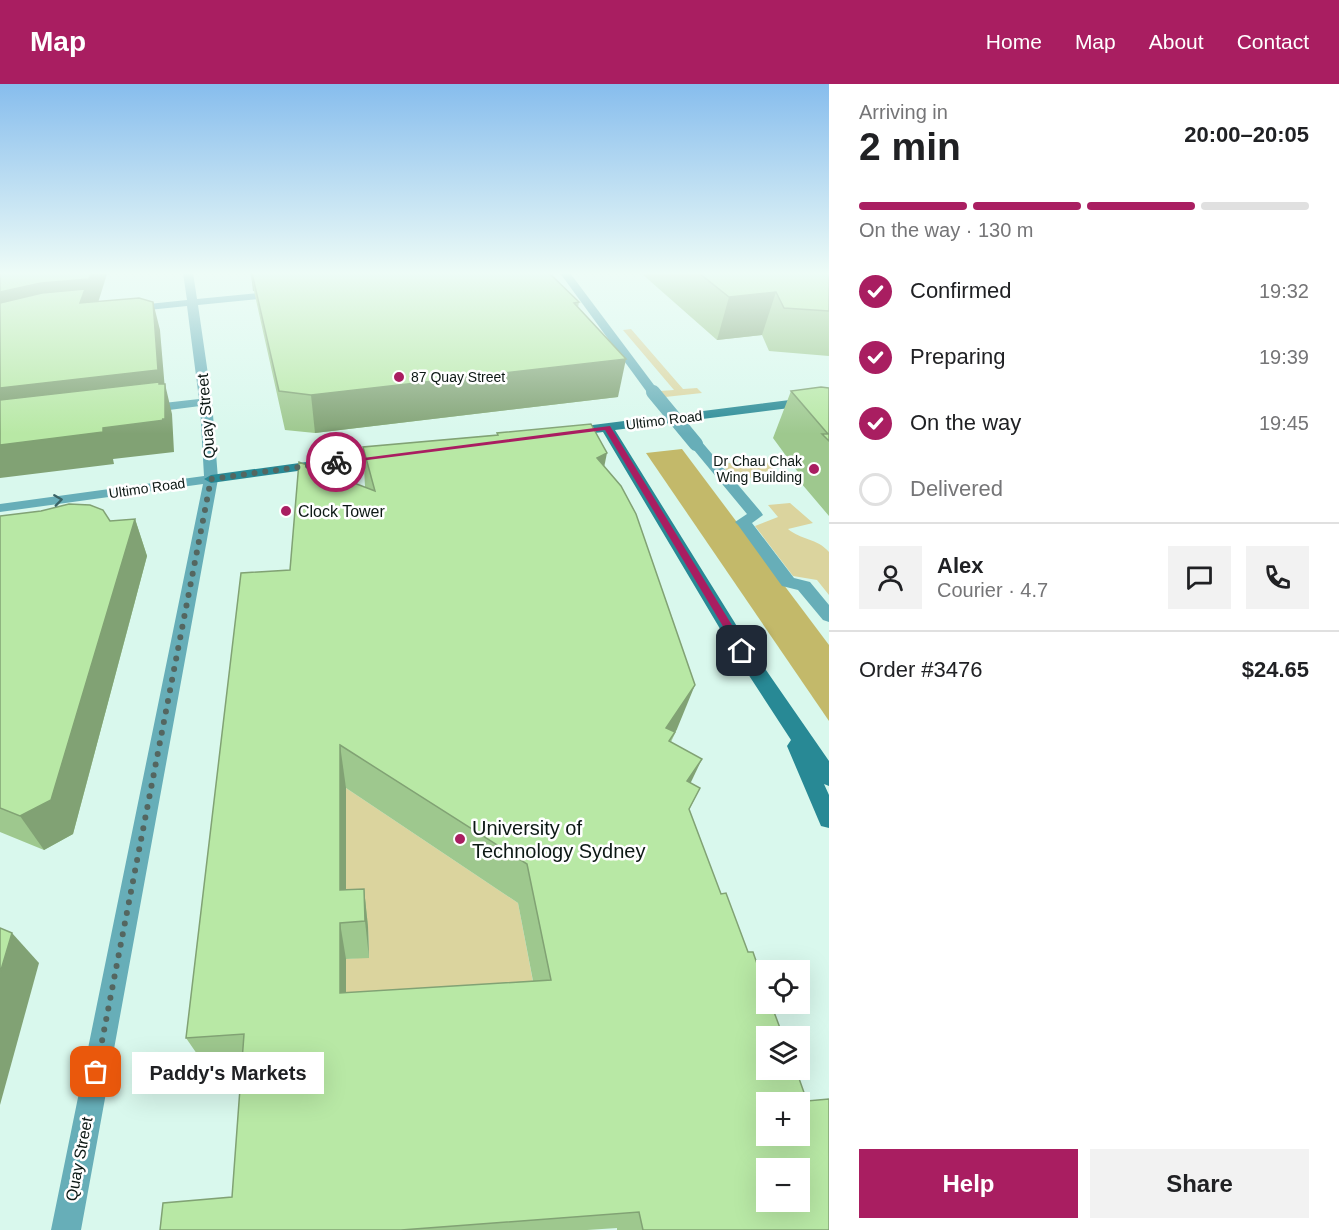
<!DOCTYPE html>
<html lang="en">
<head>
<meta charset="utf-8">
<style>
	body { margin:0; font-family:Arial,sans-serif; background:#f2f2f2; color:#202124; height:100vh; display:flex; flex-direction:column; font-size:22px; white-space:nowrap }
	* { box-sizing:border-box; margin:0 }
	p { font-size:20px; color:#757577 }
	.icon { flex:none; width:33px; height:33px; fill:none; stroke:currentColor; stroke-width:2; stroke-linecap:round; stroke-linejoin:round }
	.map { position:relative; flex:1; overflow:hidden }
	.details { display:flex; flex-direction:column; background:#fff; width:510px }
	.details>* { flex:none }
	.fabs { position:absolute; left:756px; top:876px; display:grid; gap:12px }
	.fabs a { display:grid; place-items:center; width:54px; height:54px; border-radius:0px; background:#fff; box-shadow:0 6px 24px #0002; font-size:30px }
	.pin { position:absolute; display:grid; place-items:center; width:51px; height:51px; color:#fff; margin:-26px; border-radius:12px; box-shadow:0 3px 9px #0006 }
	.courier { position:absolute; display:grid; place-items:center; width:60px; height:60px; margin:-30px; border:4px solid #a91e61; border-radius:50%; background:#fff; color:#222; box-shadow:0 2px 8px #0007 }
	.bubble { position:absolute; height:42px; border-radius:0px; background:#fff; box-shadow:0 6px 24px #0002; font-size:20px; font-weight:800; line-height:42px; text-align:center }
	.headline em { font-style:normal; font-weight:800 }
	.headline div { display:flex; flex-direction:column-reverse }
	.headline { display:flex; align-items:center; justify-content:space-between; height:102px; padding:0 30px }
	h1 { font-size:39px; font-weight:800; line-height:45px }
	.bar { display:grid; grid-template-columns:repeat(4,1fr); gap:9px 6px; align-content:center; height:72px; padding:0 30px }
	.bar i { height:8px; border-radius:4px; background:#e0e0e0 }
	.bar .selected { background:#a91e61 }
	.bar p { grid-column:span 4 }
	.line { display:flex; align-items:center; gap:15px; padding:0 30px; border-top:2px solid #e0e0e0 }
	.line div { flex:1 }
	.round { display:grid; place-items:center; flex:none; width:63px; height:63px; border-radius:0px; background:#f2f2f2 }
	ol { padding:0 30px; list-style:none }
	li { display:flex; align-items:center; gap:18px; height:66px }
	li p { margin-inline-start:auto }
	li .icon { padding:6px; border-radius:50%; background:#a91e61; color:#fff; stroke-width:4 }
	li:last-child { color:#757577 }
	li i { width:33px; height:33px; border:3px solid #e0e0e0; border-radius:50% }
	.button { display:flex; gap:12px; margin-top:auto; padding:12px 30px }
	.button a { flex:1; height:69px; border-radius:0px; background:#a91e61; color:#fff; font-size:24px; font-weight:800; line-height:69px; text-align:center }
	.button a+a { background:#f2f2f2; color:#202124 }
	header { display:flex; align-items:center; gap:36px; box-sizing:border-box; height:84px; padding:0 30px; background:#a91e61; color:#fff }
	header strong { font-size:28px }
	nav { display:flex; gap:33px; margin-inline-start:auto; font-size:21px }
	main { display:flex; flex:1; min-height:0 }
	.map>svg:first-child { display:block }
</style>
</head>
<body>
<header>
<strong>Map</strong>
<nav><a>Home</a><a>Map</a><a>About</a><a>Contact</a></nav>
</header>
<main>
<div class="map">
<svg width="829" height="1146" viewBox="0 0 829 1146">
	<rect width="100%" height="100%" fill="#d9f8ed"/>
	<g fill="#dbd49e">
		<path d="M631,245L683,305L697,304L702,309L665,313L660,307L674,306L623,246Z"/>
		<path d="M764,375L775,387L762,388L765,392L748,394L744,389L730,391L721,380Z"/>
		<path d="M790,419L813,439L788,445C801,456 817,454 829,468V511L817,496L793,492L755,442L778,433L768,421Z"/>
		<path d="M346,704L518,819L539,929L346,942V875L369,873L368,843L346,844Z"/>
	</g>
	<path fill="#c3b96a" d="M682,365L829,561V637L646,369Z"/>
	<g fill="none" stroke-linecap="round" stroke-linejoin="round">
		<g fill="#67aeb8" fill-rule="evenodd">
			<path d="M183,189H193L197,215L278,207L283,210L278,213L198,221L212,318L218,395L81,1146H51L203,400L0,428V420L204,392L200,322L146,329L140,325L146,321L199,315L187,222L129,228L124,225L129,222L187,216Z"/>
			<path d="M560,189H570L657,305V311H649Z"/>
			<path d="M696,356L701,357L761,428L763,431L752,439L794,494L810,498L829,521V538L823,536L798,506L782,502L738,441L735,438L747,430L689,360Z"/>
		</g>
		<g fill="#288995" fill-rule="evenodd">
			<path d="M829,311V319L615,346L748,560L829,677V702L824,700L829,711V744L821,742L818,735L787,662L791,656L735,570L603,348L569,352L562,348L569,344Z"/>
			<path d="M387,367L394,371L392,374L211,399L204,395L211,391Z"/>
		</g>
		<path stroke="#67aeb8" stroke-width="14" d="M653,308L696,360"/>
	</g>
	<g fill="#9ec88e" fill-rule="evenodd">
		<path d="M250,189H549L579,218L578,223L618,313L315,349L285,346Z"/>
		<path d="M641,189H829V272L769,267L762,251L717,256Z"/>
		<path d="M829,304V432L801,399L803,395L773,354L791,307Z"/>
		<path d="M497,349L604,382L677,645L671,658L690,699L700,704L689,726L829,1146H617V1144L587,1146H160L232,1113L242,981L206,983L186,954L290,486L365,403L363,363L497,351ZM346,704L518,819L533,897L346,909V875L369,874L368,843L364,805L346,806Z"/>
		<path d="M0,432L110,437L135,435L147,472L73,750L44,766L0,748Z"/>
	</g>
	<g fill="#81a274">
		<path d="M91,189H109L107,190L97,222L0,239V208Z"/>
		<path d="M251,189H252L254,207H253Z"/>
		<path d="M776,208L762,251L717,256L729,213Z"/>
		<path d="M153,218L160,246L165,306V300L172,330L174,368L113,375L114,380L0,394V304Z"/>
		<path d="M626,275L618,313L315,349L311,311Z"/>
		<path d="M607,369L598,413L597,374Z"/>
		<path d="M135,435L147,472L73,750L44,766L20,732Z"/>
		<path d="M695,601L677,645L649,687L666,644Z"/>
		<path d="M340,661L346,704V839L340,806Z"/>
		<path d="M702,675L682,717L687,697Z"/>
		<path d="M364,805L368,843L369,874L365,837Z"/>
		<path d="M340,839L346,875V942L340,909Z"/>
		<path d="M12,849L39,879L0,1021V889Z"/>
	</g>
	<g fill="#b8e8a5" stroke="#81a274" stroke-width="1.5" fill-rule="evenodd">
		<path d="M0,189H91L89,195L41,199L0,208Z"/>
		<path d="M252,189H549L579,218L574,219L626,275L311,311L279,307Z"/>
		<path d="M699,189H829V227L784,224L776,208L729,213Z"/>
		<path d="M85,205L80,219L139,214L153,218L158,286L0,304V219L42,209Z"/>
		<path d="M159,298V300H165V335H162L165,336L103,344V348L0,361V316Z"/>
		<path d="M821,303L829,304V357L822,350H828L791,307Z"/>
		<path d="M591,340L607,369L597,374L621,402L636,430L695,601L666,644L675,648L669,657L702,675L687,697L700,704L689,725L721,810L726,809L748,868H753L766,906V920H771L783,952H766V986H796L807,1017L829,1015V1146H643L639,1128L401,1146H160L163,1119L232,1113L244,950L186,954L241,489L290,486L299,378L375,407L363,363L498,351L497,349ZM340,661L527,780L551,896L340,909V839L365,837L364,805L340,806ZM766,1018H800V1052H766ZM766,1084H800V1118H766Z"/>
		<path d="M69,420L90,421L103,426L110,437L135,435L51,716L20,732L0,724V432L41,427Z"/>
		<path d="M0,844L12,849L0,889Z"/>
	</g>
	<defs><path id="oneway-chevron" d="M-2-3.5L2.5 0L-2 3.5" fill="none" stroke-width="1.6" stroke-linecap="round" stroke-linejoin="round" transform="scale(1.5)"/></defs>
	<use stroke="#3a6366" href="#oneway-chevron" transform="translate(58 416) rotate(-8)"/>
	<linearGradient id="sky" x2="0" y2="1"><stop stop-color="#87bded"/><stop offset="0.54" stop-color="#eefcf7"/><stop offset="1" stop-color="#eefcf7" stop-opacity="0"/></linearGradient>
	<rect width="829" height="350" fill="url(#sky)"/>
	<path fill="#a91e61" d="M610,342L746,564V569H739L605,346L336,380L332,378Z"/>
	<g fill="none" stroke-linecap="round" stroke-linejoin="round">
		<path stroke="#546660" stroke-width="6" stroke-dasharray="0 10.8" d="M96,988L211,395L336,378"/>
	</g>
	<g fill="#a91e61" stroke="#fff" stroke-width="2">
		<circle cx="399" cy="293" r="6"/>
		<circle cx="814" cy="385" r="6"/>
		<circle cx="286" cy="427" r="6"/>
		<circle cx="460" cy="755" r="6"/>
	</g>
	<g text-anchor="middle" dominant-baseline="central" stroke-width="5" stroke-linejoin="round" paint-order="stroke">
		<g font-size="14" fill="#0c1814" stroke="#fff" text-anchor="start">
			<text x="411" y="293">87 Quay Street</text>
			<text x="802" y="377" text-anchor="end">Dr Chau Chak<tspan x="802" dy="16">Wing Building</tspan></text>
		</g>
		<g font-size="14" fill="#0c1814" stroke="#fff">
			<text transform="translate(664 336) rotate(-7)">Ultimo Road</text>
			<text transform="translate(147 404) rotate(-8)">Ultimo Road</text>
		</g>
		<g font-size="16" fill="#0c1814" stroke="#fff">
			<text transform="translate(206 332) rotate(-95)">Quay Street</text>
			<text transform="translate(79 1075) rotate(-79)">Quay Street</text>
		</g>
		<g font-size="16" fill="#0c1814" stroke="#fff" text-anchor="start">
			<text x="298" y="427">Clock Tower</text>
		</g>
		<g font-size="20" fill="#0c1814" stroke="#fff" text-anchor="start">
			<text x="472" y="744">University of<tspan x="472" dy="23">Technology Sydney</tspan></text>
		</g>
	</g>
</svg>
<div class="fabs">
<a><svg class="icon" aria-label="locate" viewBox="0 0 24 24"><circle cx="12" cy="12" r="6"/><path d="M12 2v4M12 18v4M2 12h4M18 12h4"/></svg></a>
<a><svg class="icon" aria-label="layers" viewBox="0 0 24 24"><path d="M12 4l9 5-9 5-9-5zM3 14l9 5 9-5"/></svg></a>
<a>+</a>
<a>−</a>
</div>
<div class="pin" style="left:96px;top:988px;background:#ea580c"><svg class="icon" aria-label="bag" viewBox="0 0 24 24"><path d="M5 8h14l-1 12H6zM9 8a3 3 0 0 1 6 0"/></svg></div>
<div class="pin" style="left:742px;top:567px;background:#1f2937"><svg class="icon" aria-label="home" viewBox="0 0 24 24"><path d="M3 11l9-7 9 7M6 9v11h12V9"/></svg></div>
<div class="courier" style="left:336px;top:378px"><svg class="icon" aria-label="bike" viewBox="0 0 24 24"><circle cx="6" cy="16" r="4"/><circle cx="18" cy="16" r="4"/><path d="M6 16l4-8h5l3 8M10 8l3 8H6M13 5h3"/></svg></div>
<div class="bubble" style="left:132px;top:968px;width:192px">Paddy's Markets</div>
</div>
<section class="details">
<div class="headline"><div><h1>2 min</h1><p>Arriving in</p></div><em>20:00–20:05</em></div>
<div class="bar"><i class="selected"></i><i class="selected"></i><i class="selected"></i><i></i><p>On the way · 130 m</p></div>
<ol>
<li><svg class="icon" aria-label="check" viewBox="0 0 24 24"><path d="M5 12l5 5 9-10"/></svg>Confirmed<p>19:32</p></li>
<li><svg class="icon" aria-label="check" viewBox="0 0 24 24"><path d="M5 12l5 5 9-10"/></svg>Preparing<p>19:39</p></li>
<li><svg class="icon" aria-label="check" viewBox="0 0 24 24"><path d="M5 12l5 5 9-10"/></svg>On the way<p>19:45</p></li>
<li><i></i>Delivered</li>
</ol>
<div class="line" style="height:108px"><a class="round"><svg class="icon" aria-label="person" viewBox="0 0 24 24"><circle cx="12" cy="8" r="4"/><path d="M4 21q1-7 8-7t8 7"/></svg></a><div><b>Alex</b><p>Courier · 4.7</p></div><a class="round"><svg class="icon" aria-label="chat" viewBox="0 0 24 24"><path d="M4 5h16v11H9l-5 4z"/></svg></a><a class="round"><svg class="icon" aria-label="phone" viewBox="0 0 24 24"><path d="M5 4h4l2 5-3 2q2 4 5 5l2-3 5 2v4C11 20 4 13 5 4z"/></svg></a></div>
<div class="line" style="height:78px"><div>Order #3476</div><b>$24.65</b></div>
<div class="button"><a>Help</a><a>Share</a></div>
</section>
</main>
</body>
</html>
